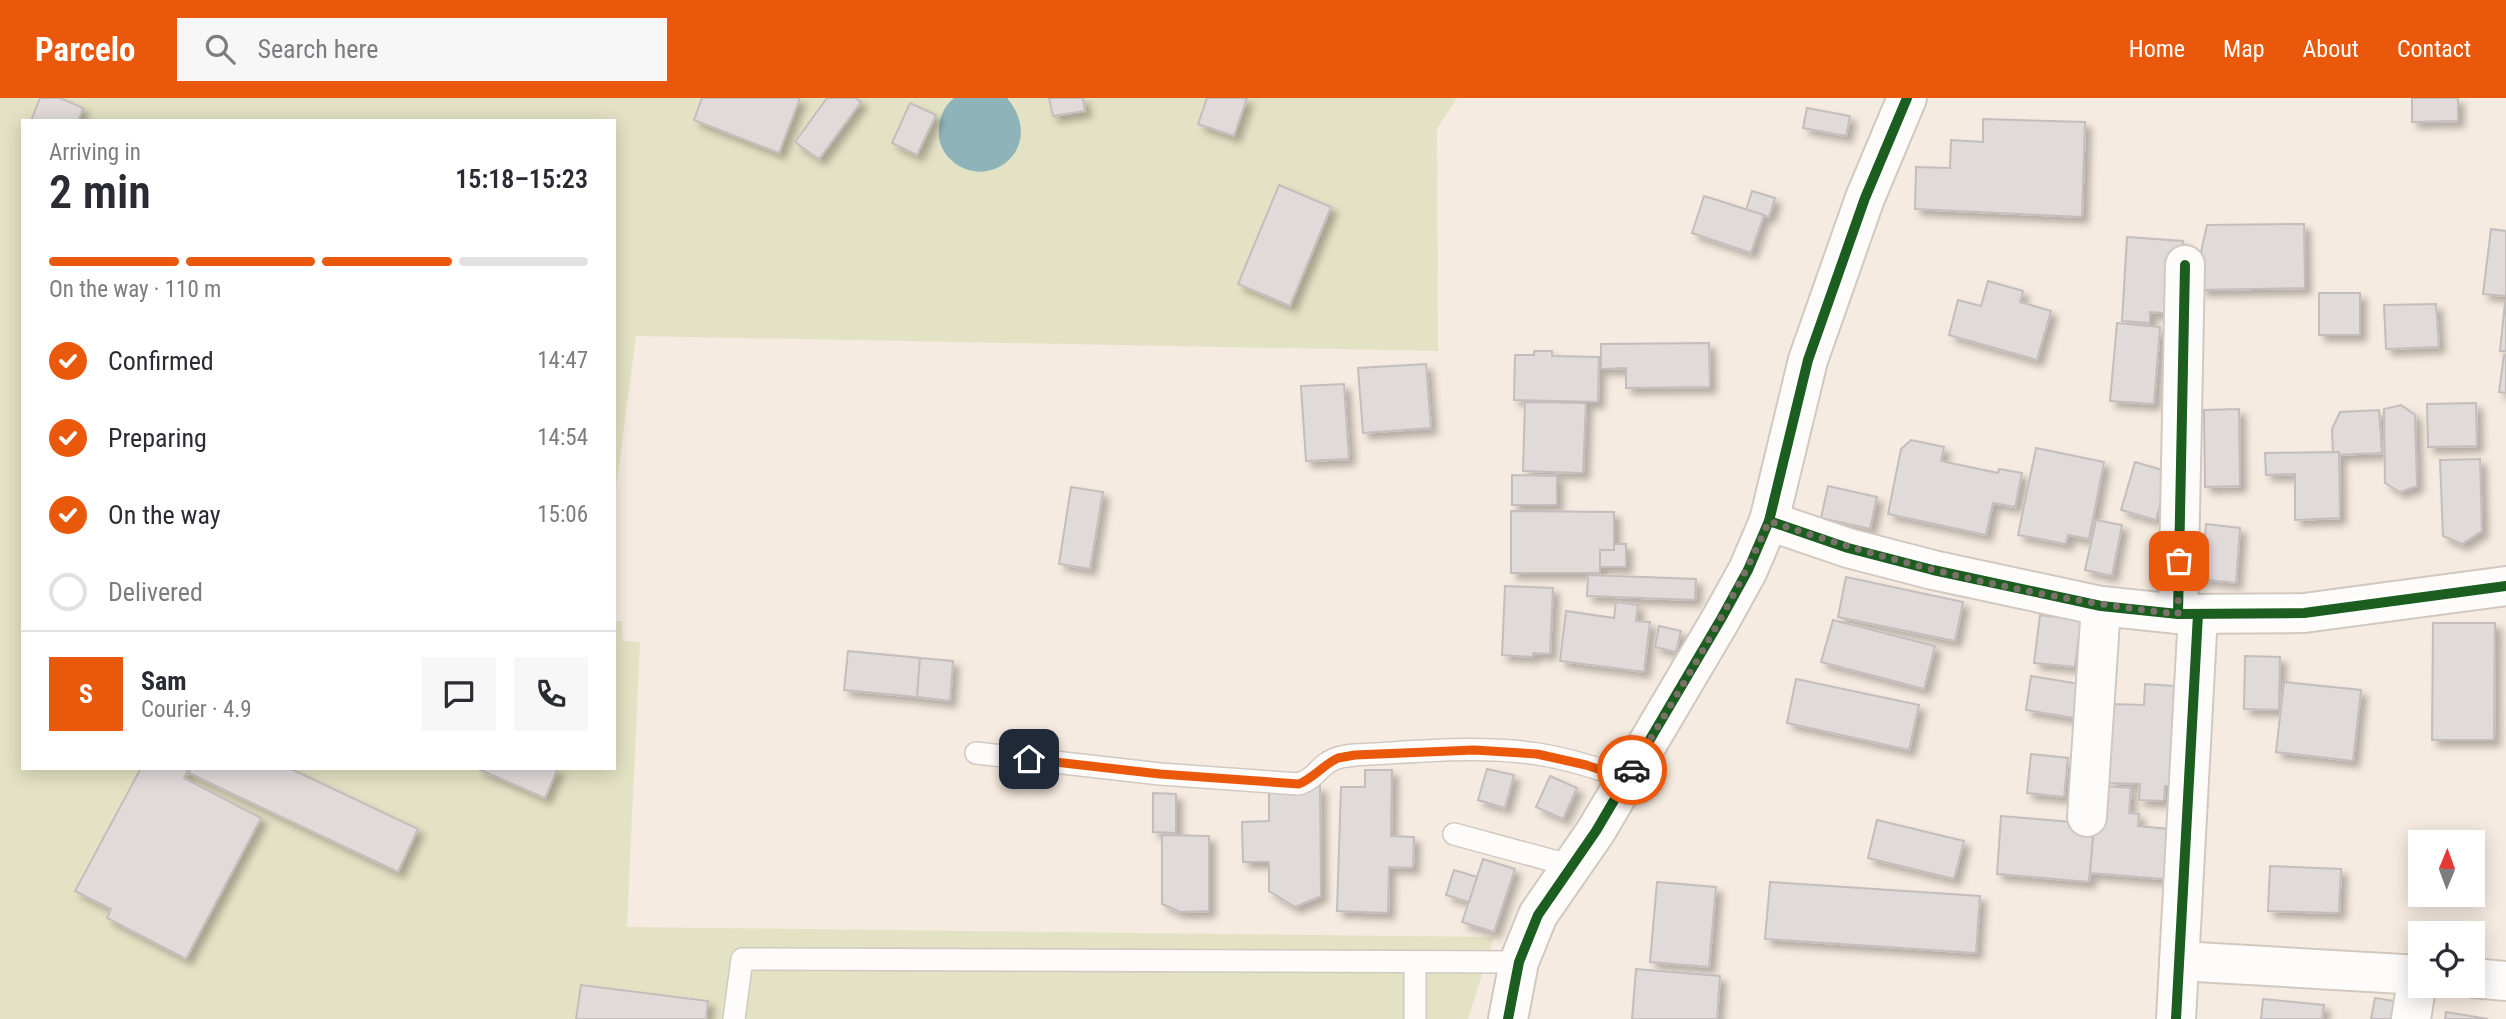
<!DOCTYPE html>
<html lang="en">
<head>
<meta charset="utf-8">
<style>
	body { margin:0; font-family:"Roboto Condensed",sans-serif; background:#f7f7f7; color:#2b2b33; height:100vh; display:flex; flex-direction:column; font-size:26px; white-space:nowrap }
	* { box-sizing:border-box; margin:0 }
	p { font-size:23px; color:#7c7c81 }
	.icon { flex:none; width:38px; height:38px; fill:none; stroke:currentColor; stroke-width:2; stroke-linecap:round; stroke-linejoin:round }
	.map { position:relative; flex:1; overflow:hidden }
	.drawer { position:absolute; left:21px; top:21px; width:595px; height:651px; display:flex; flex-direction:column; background:#fff; border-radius:0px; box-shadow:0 4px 18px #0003 }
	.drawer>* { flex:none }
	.needle { width:46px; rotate:1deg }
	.controls { position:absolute; left:2408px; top:732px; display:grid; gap:14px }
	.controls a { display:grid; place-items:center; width:77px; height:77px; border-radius:0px; background:#fff; box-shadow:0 4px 18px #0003; font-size:35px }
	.pin { position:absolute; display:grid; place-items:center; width:60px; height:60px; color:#fff; margin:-30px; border-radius:14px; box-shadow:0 4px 10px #0006 }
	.courier { position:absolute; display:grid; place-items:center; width:70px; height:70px; margin:-35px; border:5px solid #ea580c; border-radius:50%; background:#fff; color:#222; box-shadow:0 2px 9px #0007 }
	.head em { font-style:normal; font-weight:600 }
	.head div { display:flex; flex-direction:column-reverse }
	.head { display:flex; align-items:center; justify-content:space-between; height:119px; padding:0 28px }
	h1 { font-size:46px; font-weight:600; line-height:52px }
	.bar { display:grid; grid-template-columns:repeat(4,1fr); gap:10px 7px; align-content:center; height:84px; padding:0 28px }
	.bar i { height:9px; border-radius:5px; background:#e1e1e2 }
	.bar .on { background:#ea580c }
	.bar p { grid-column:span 4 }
	.line { display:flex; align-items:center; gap:18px; padding:0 28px; border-top:2px solid #e1e1e2 }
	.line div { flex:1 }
	.round { display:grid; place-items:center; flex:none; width:74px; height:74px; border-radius:0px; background:#f7f7f7 }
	ol { padding:0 28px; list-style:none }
	li { display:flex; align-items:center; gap:21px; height:77px }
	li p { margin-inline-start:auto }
	li .icon { padding:7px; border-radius:50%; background:#ea580c; color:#fff; stroke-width:4 }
	li:last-child { color:#7c7c81 }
	li i { width:38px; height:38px; border:4px solid #e1e1e2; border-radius:50% }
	header { display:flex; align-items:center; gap:42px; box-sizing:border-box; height:98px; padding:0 35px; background:#ea580c; color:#fff }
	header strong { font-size:33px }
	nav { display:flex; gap:38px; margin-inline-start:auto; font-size:24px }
	.search { width:490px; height:63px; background:#f7f7f7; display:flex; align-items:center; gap:18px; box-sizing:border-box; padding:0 24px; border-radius:0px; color:#7c7c81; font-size:26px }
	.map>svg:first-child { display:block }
</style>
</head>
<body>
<header>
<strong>Parcelo</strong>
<div class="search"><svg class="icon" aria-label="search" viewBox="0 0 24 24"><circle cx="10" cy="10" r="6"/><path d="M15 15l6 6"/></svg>Search here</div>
<nav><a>Home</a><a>Map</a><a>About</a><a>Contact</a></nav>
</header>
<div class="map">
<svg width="2506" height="921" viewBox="0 0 2506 921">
	<defs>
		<filter id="shadow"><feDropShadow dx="6" dy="6" stdDeviation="3.5" flood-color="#0004"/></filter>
	</defs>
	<rect width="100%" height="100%" fill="#f6ebe0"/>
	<path fill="#e4e2c4" d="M0,0H1457L1437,31L1438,253L636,238L614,406V23H23V670H614V523H622L623,543L640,544L627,829L1494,839L1468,921H0Z"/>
	<path fill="#8eb3b8" d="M954,0H1007C1049,50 986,99 948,59C942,52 938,42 939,34C939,20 943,9 954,0Z"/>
	<g fill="#e0dad9" stroke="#c4bdbd" stroke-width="2" filter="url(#shadow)">
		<path d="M40,0H60L83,10L78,23H31Z"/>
		<path d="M702,0H800L779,55L694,22Z"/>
		<path d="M827,0H856L861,4L819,61L795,44Z"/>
		<path d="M1049,0H1083L1085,13L1053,18Z"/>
		<path d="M1207,0H1247L1234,38L1198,26Z"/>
		<path d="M2412,0H2458V23L2412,24Z"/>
		<path d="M910,5L936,17L917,57L892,45Z"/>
		<path d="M1807,10L1850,18L1846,38L1803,30Z"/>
		<path d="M1983,21L2085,24L2082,119L1915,111L1916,69L1950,70L1951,42L1983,44Z"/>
		<path d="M1279,87L1331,109L1290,208L1238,186Z"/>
		<path d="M1752,93L1775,100L1769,119L1746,112Z"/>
		<path d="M1704,98L1764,117L1751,155L1692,135Z"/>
		<path d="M2304,126L2305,190L2201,192V154L2207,127Z"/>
		<path d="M2491,131L2506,133V198L2483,196Z"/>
		<path d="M2127,139L2183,143L2178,216L2150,214V225L2122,223Z"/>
		<path d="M1988,183L2023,193L2020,204L2051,213L2037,262L1949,237L1958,202L1981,208Z"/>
		<rect x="2319" y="195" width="41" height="42"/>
		<path d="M2505,204H2506V253H2500Z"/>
		<path d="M2436,206L2439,249L2386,251L2384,207Z"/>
		<path d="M2117,225L2160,229L2154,306L2110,303Z"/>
		<path d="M1709,245L1710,289L1626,290V270L1601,271V246Z"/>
		<path d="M1534,253H1552V258L1599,259L1598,304L1514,302L1515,257H1534Z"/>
		<path d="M2504,257H2506V295L2499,294Z"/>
		<path d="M1426,266L1431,330L1363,335L1358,270Z"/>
		<path d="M1344,286L1349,361L1306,363L1301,288Z"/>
		<path d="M1525,304L1586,305L1583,375L1523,373Z"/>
		<path d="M2476,305L2477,348L2428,349L2427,306Z"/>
		<path d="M2401,307L2415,317L2417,388L2400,394L2385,385L2384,311Z"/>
		<path d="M2239,311L2240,388L2205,389L2204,312Z"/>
		<path d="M2379,312L2382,355L2333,357L2332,331L2340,314Z"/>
		<path d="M1911,342L1944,349L1941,363L1998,375L1999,371L2022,375L2015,409L1993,405L1986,437L1888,416L1901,351Z"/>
		<path d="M2036,350L2104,364L2089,441L2068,437L2066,446L2018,437Z"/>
		<path d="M2339,354L2340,420L2295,422V376L2266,377L2265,355Z"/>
		<path d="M2480,361L2482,433L2462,446L2443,438L2440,362Z"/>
		<path d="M2135,364L2169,374L2156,422L2121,412Z"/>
		<path d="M1512,377L1557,378V407H1512Z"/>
		<path d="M1828,388L1877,399L1870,431L1821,420Z"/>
		<path d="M1071,389L1103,394L1090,471L1059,466Z"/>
		<path d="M1511,413L1614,414V452H1600V475H1511Z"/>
		<path d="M2096,422L2122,427L2112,478L2085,472Z"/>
		<path d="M2206,426L2240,430L2236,485L2201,481Z"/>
		<path d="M1614,446H1626V469H1600V452H1614Z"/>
		<path d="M1588,477L1696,481L1695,502L1587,498Z"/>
		<path d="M1846,479L1963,504L1955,543L1838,519Z"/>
		<path d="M1505,488L1553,490L1550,556L1533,555V559L1502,557Z"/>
		<path d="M1616,504L1638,507L1636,523L1650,524L1644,574L1560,563L1566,513L1614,520Z"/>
		<path d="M2040,517L2081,522L2075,569L2034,565Z"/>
		<path d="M1833,522L1935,548L1924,591L1821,564Z"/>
		<path d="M2433,525H2495L2494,642H2432Z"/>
		<path d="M1659,528L1681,533L1676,554L1655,549Z"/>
		<path d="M848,553L920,560L917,599L844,592Z"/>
		<path d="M2245,558L2280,559L2279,612L2244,611Z"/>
		<path d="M920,560L953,563L950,603L917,599Z"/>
		<path d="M2031,578L2080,586L2074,620L2026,612Z"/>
		<path d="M1796,581L1919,607L1909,652L1787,625Z"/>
		<path d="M2284,584L2361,592L2353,663L2276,654Z"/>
		<path d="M2145,586L2174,588L2170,688H2165L2164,703L2139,702L2140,686L2107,685L2111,606L2144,607Z"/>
		<path d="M2031,656L2068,660L2064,699L2027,695Z"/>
		<path d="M141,670H189L184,680L261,720L186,861L107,820L111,811L75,793Z"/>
		<path d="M191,670H289L418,731L398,774L189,675Z"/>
		<path d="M476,670H558L545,700Z"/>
		<path d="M1487,671L1514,677L1505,710L1478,702Z"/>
		<path d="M1365,672H1392L1391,738L1414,739L1413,770L1389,769L1388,815L1337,813L1341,689H1365Z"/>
		<path d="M1550,678L1577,690L1563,721L1536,709Z"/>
		<path d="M1269,688H1320L1321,798L1295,809L1269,793V764H1243L1242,724L1269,723Z"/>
		<path d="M2104,688L2131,690L2129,715L2139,716L2138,728L2179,732L2174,782L2090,775L2095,713Z"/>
		<path d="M1153,695L1176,696V735L1153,734Z"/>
		<path d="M2001,718L2094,726L2089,784L1997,776Z"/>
		<path d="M1877,722L1964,743L1954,781L1868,760Z"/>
		<path d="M1162,737L1209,738V813L1180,814L1162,806Z"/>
		<path d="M1483,761L1515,771L1494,834L1462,824Z"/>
		<path d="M2270,768L2341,771L2339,815L2268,813Z"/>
		<path d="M1454,772L1477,779L1469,804L1446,797Z"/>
		<path d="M1657,784L1716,789L1709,869L1650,864Z"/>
		<path d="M1770,784L1980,798L1976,855L1765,841Z"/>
		<path d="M1636,871L1720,878L1717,921H1632Z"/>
		<path d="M581,887L708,903L706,921H576Z"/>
		<path d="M2375,900L2407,905L2404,921H2371Z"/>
		<path d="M2263,901L2324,907L2322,921H2261Z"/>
		<path d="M2446,914L2488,921H2445Z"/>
	</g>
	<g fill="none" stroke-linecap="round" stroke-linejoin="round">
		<defs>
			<g id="service">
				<path d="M976,655L1160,676L1299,686C1316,679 1315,674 1327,665C1336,659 1345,658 1355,657C1416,654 1478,647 1538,656C1569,661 1598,670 1627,681"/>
				<path d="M1454,736L1572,768"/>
				<path d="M1415,865V921"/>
				<path d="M734,921L742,861L1519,864"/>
			</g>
			<g id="minor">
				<path d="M1769,423L1848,450L1933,472L2101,508L2178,516L2304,515L2506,488"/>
				<path d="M2178,516L2185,167"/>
				<path d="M2087,719L2101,508"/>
				<path d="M2179,863L2420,877"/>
				<path d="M2473,880L2506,883"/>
				<path d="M2176,921L2198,516"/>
				<path d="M2411,921L2418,877"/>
			</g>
			<path id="tertiary" d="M1508,921L1519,864L1538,817L1596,733L1721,521L1748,472L1769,423L1808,262L1865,100L1907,0"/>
		</defs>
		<use href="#service" stroke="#d1c8c0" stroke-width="24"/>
		<use href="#minor" stroke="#d1c8c0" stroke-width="42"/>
		<use href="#tertiary" stroke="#d1c8c0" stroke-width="42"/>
		<use href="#service" stroke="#fefcfa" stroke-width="21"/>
		<use href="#minor" stroke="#fefcfa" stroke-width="38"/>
		<use href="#tertiary" stroke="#fefcfa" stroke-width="38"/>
		<defs>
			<g id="cycleway">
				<path d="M1769,423L1848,450L1933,472L2101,508L2178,516L2304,515L2506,488"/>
				<path d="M2178,516L2185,167"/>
				<path d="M1508,921L1519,864L1538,817L1596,733L1721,521L1748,472L1769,423L1808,262L1865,100L1907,0"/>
				<path d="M2176,921L2198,516"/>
			</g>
		</defs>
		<use href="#cycleway" stroke="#fff" stroke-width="15"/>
		<use href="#cycleway" stroke="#1b5e20" stroke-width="10"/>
	</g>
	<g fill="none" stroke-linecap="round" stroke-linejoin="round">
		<path stroke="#7a7169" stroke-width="7" stroke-dasharray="0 12.6" d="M1632,672C1680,591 1731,510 1769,423C1902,468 2038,501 2178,516L2179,463"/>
		<path stroke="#ea580c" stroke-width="9" d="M1029,661L1160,676L1299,686C1315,679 1323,667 1338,660L1355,657L1474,652L1537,656L1586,667L1627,681L1632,672"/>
	</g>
</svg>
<div class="controls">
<a><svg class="needle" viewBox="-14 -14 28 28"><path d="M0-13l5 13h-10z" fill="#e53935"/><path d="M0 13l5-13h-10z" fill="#7c7c81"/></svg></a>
<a><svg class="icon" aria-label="locate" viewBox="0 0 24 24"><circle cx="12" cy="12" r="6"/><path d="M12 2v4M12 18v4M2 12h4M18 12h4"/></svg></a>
</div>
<div class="pin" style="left:2179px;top:463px;background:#ea580c"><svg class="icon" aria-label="bag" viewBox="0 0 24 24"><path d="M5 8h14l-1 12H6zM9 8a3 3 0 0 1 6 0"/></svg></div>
<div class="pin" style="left:1029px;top:661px;background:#1f2937"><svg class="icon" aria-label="home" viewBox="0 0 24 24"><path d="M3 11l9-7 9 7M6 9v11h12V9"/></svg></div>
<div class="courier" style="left:1632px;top:672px"><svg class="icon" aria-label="car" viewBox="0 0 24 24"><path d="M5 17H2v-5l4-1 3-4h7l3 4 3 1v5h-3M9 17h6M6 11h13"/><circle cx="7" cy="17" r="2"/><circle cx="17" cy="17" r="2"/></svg></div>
<section class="drawer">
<div class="head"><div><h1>2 min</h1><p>Arriving in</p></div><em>15:18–15:23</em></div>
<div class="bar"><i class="on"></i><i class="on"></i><i class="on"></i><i></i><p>On the way · 110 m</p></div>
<ol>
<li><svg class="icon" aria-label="check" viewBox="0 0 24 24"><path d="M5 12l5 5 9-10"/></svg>Confirmed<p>14:47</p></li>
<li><svg class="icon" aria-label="check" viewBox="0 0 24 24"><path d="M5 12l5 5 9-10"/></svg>Preparing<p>14:54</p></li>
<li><svg class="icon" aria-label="check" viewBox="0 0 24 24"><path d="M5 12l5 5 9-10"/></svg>On the way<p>15:06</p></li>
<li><i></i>Delivered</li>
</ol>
<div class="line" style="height:126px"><b class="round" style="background:#ea580c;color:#fff">S</b><div><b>Sam</b><p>Courier · 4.9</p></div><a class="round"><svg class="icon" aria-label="chat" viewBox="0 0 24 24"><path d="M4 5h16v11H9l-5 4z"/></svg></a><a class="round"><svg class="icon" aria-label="phone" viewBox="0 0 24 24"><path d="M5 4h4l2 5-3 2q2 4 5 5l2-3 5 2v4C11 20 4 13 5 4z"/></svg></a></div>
</section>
</div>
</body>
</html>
